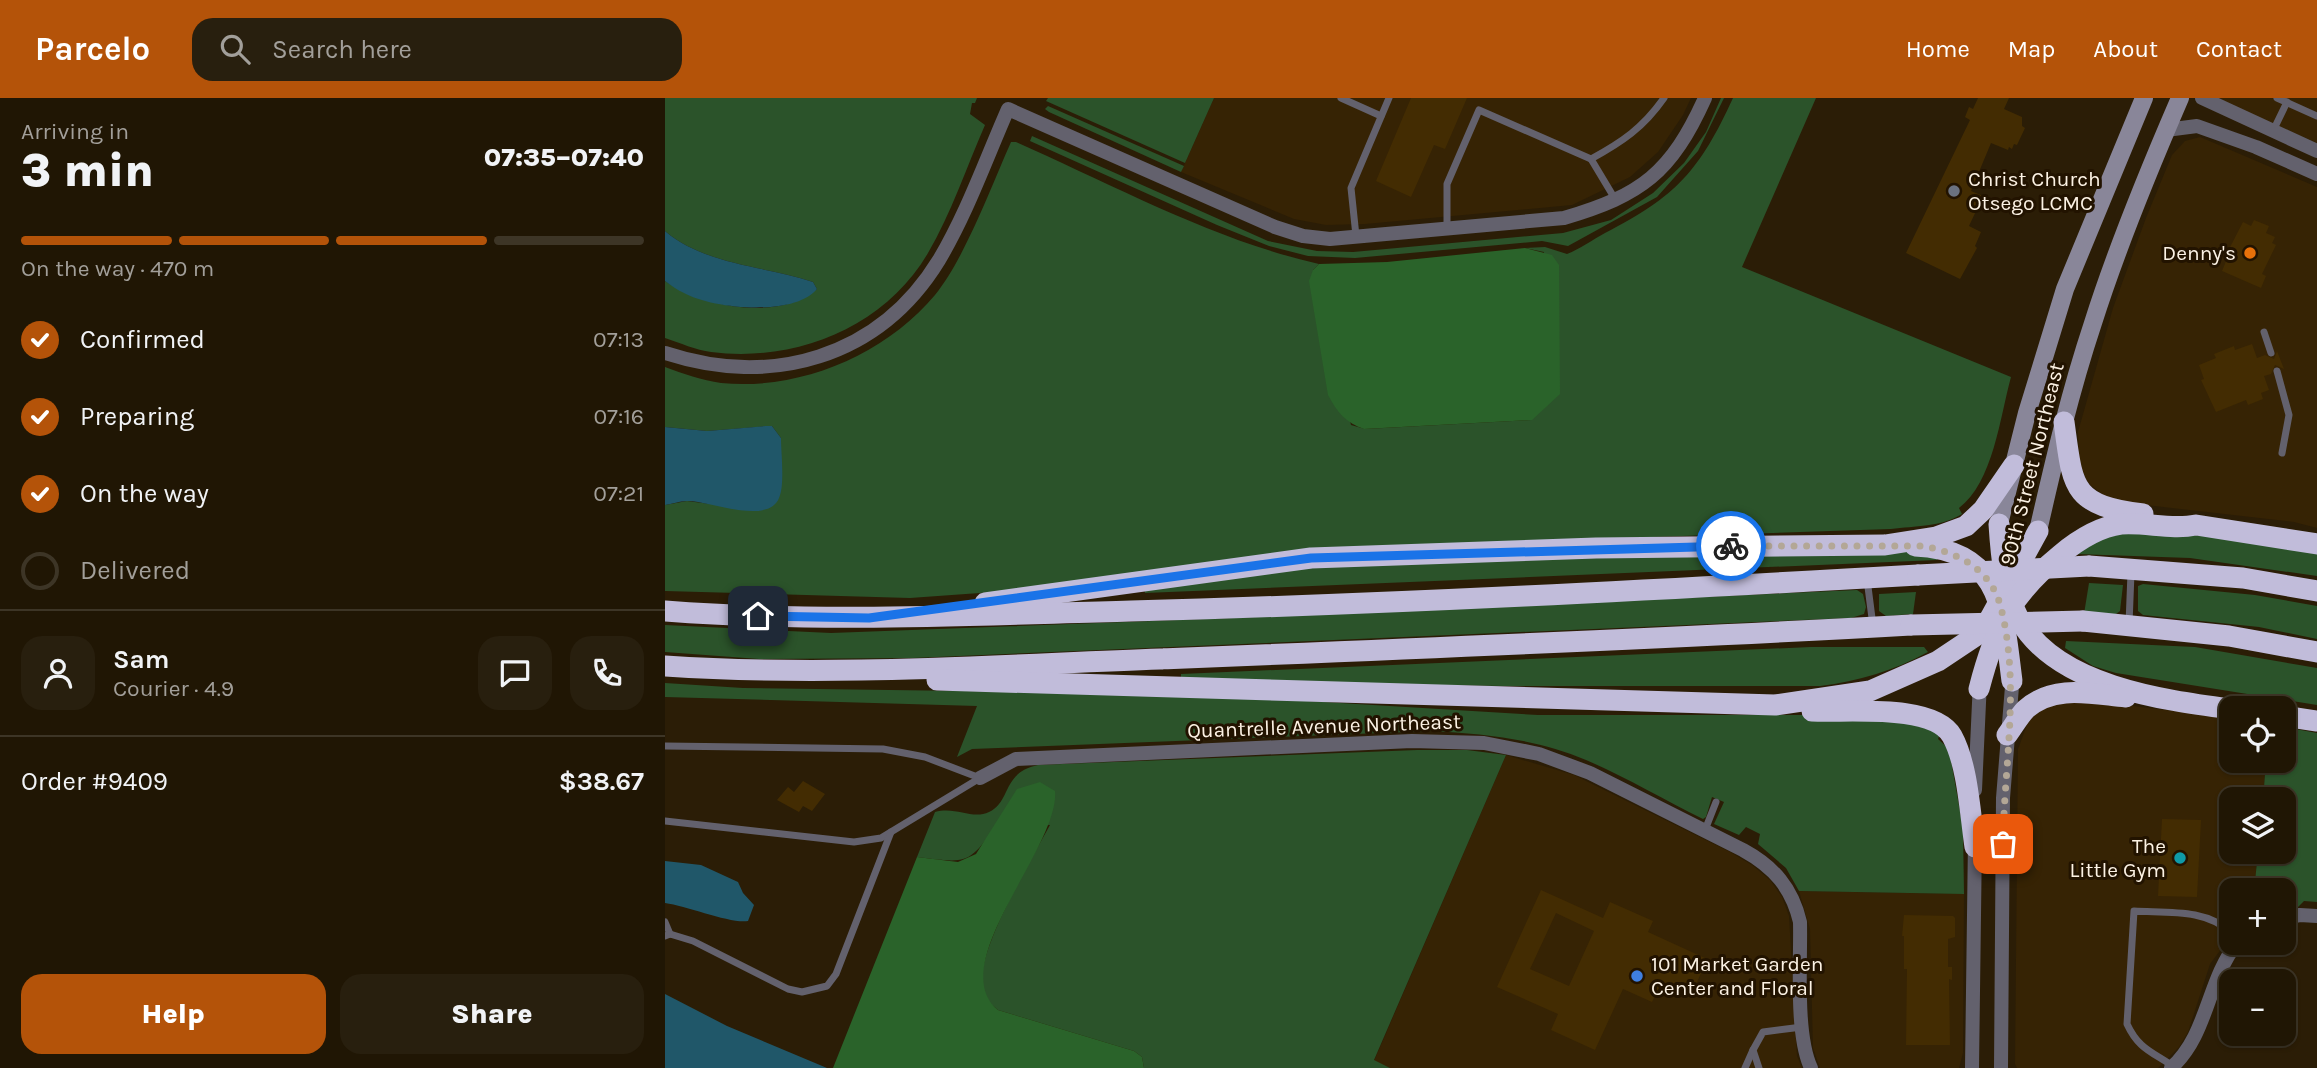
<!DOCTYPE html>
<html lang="en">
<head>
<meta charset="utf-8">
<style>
	body { margin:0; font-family:Karla,sans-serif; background:#281f0e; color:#f1f3f6; height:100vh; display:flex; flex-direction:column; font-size:26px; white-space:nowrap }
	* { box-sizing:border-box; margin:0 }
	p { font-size:23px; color:#a29f9a }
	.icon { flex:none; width:38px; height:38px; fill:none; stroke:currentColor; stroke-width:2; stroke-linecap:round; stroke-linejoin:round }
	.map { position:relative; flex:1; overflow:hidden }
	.sheet { display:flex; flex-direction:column; background:#201604; width:665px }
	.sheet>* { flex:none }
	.buttons { position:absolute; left:1554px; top:598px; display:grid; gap:14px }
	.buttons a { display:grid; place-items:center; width:77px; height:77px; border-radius:14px; background:#201604; box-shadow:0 2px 5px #0004,0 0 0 2px #3d3526; font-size:35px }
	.pin { position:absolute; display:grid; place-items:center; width:60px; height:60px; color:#fff; margin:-30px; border-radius:14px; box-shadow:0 4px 10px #0006 }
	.courier { position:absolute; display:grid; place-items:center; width:70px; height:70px; margin:-35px; border:5px solid #1a73e8; border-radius:50%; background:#fff; color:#222; box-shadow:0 2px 9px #0007 }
	.head em { font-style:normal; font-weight:800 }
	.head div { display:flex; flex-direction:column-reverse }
	.head { display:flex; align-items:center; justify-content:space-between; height:119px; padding:0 21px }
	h1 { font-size:46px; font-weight:800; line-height:52px }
	.bar { display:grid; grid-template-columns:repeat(4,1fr); gap:10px 7px; align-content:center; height:84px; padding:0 21px }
	.bar i { height:9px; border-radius:5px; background:#3d3526 }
	.bar .current { background:#b45309 }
	.bar p { grid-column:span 4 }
	.line { display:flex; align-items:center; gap:18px; padding:0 21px; border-top:2px solid #3d3526 }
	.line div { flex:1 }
	.round { display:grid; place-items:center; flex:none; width:74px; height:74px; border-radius:21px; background:#281f0e }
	ol { padding:0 21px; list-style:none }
	li { display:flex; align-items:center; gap:21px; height:77px }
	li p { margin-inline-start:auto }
	li .icon { padding:7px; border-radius:50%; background:#b45309; color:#fff; stroke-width:4 }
	li:last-child { color:#a29f9a }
	li i { width:38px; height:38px; border:4px solid #3d3526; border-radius:50% }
	.cta { display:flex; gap:14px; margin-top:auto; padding:14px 21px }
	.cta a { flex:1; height:80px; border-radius:21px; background:#b45309; color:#fff; font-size:28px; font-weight:800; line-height:80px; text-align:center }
	.cta a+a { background:#281f0e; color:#f1f3f6 }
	header { display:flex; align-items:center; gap:42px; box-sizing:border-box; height:98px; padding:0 35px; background:#b45309; color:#fff }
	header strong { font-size:33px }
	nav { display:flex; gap:38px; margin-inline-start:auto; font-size:24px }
	.search { width:490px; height:63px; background:#281f0e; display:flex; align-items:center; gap:18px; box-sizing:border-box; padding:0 24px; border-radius:21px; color:#a29f9a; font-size:26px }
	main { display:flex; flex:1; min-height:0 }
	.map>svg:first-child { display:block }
</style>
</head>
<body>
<header>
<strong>Parcelo</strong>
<div class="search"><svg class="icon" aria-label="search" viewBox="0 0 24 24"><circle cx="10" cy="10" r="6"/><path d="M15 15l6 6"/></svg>Search here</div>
<nav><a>Home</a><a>Map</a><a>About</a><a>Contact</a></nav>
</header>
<main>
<section class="sheet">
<div class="head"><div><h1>3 min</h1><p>Arriving in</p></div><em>07:35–07:40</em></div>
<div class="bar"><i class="current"></i><i class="current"></i><i class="current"></i><i></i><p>On the way · 470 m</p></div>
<ol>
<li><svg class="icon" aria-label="check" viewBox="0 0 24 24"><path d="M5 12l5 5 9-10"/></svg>Confirmed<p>07:13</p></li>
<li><svg class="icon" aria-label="check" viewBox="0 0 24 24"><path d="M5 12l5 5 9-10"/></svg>Preparing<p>07:16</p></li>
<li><svg class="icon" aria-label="check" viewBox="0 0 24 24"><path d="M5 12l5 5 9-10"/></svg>On the way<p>07:21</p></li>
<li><i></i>Delivered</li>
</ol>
<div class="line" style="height:126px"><a class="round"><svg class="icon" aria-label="person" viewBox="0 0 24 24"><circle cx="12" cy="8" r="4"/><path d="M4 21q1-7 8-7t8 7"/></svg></a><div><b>Sam</b><p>Courier · 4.9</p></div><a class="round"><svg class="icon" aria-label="chat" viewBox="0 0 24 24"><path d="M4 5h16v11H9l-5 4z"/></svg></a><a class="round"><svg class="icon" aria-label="phone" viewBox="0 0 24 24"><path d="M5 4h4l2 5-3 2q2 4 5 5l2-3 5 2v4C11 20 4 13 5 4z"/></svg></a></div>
<div class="line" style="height:91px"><div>Order #9409</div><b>$38.67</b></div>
<div class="cta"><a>Help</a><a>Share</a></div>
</section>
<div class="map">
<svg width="1652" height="970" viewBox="0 0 1652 970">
	<rect width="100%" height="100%" fill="#2b1d06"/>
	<g fill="#362304">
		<path d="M549,0H1026L1018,17L993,54L965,79L907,107L700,126L661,127L629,121L516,74Z"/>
		<path d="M1548,0H1652V45Z"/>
		<path d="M1535,39L1652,89V430L1629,424L1446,403L1423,385L1414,365L1413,334L1448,210L1481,120L1507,57L1520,43Z"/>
		<path d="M1395,599L1566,620V663H1601L1598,702H1566V754H1593L1589,793H1566V838L1545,866L1523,934L1514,949L1493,970H1352L1350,966L1353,651L1366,616Z"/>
		<path d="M841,657L909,677L1065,754L1087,767L1105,782L1117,799L1124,818L1132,958L1137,970H725L709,963Z"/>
		<path d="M1134,793L1299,796L1298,955L1294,970H1155L1148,950L1145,831Z"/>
	</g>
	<g fill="#2b532a">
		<path d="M0,0H312L310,5H307L305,16L320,27C302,68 286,116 263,155C220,229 130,265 46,254C31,252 15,245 0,240V183C39,209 113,224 152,191L148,184C100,168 40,167 0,133Z"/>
		<path d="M383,0H549L520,65L381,3Z"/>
		<path d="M1056,0H1059L1033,53L992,99L903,148L877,143L690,160L643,158L604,148L552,127L365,43L367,38L603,143L652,153L688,154L898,135L946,122L988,95L1019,65L1041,34Z"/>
		<path d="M1068,0H1151L1077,169L1346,279C1335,319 1328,385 1294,410L1297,416C1276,429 1250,428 1226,431L807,445L384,490L245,500L0,493V407L22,403L45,406L115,397L116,340L107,328L42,333L0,329V269C18,276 37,282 56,285C134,293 220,257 270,197C300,160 326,89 346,44H351C448,87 551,143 654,166L648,172L686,327L700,331L866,322L879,154L860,150L880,149L902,156C915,151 927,142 940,135C1011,99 1035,72 1068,0Z"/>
		<path d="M383,8L519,68L516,74L384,14L380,11Z"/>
		<path d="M1440,433L1567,439L1652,456V478L1525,460L1411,456Z"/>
		<path d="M1236,451L1273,457L1272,462L480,495L479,489L651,467Z"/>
		<path d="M1424,485L1458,487L1455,513L1451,516H1419Z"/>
		<path d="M1478,486L1590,497L1652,508V541L1594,529L1478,517L1473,513V488Z"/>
		<path d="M1192,492L1198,496L1201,509L1199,516L1186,520L248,560L94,561L0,554V527L166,535L569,520Z"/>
		<path d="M1251,494L1248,516L1221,518L1214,513V496Z"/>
		<path d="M1401,543L1530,549L1652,570V607L1451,575L1428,568L1400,550Z"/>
		<path d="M1146,549H1259L1263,554C1228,573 1194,583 1155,588H838L516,583V576Z"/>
		<path d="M0,585L78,590L375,594L642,603L873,617H1148L1247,621L1275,636L1273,641L1284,651L1298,730L1299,796L1134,793L1121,770L1093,746L1095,736L1081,729L1074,737L1049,726L1059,704L1047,699L1041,719L1038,721C999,702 961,679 921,662C872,641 820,636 767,633L307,651L292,659L312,608L0,599Z"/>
		<path d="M1619,629L1652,635V804L1639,803L1633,809L1619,811V793H1589L1593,754H1619V702H1598L1601,663H1619Z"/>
		<path d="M752,652H802L841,657L709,962L725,970H479L477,959L469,953L333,912C324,905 318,898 317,885C314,848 366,762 385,727L333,725C303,768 302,765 252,759L270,714C291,708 307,722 324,714C347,703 336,675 373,667Z"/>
	</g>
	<g fill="#2a632a">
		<path d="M860,150L887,157L894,167L895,296L867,322L699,331C681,325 672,314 663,297L644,183L648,172L654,166L722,164Z"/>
		<path d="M375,684L390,693C395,749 278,867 333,912L469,953L477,959L479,970H168L252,759L293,764L311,756L352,691Z"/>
	</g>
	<g fill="#205769">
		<path d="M0,133C40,167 100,168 148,184L152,191C129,219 48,211 19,195C12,192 6,187 0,183Z"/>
		<path d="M101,328H107L116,340C116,355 120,387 114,400C103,428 42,402 22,403C15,403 7,406 0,407V329L42,333Z"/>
		<path d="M0,763L36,767L73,784L78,795L89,807L83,823C66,826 22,808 0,805Z"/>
		<path d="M0,896L62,928L162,970H0Z"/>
	</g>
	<g fill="#432c02" fill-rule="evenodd">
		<path d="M746,0H802L780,51L769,47L746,99L711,83Z"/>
		<path d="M1313,0H1344L1339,11L1357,19V28L1360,30L1352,47L1349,46L1347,51L1344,49L1343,52L1326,45L1306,93L1318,98L1304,128L1316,134L1310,148L1312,150L1295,181L1241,155L1305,22L1300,19L1304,9L1308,11Z"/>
		<path d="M1589,122L1604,128L1601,135L1610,139L1607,145L1611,147L1597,176L1601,178L1596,190L1557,173L1564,156L1562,155L1578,124L1586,128Z"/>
		<path d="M1587,246L1592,260L1600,257L1609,261L1612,253L1619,271L1610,267L1606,276L1599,278L1604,292L1596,295L1598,301L1583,307L1581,302L1551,314L1536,282L1539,281L1534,267L1551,260L1549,256L1569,248L1570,252Z"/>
		<path d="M138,683L160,696L147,713L138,708L134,714L112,702L123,689L129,694Z"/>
		<path d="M1497,721L1536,722L1532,799L1493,798Z"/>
		<path d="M876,792L938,820L945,804L988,823L983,834L1042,861L1026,898L996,885L987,904L958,891L930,952L886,932L893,916L832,889ZM891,815L929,833L904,888L865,871Z"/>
		<path d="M1239,817L1288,818L1290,820V839L1283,841V869H1287V882L1284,881L1285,947H1241L1242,871H1239V838H1237Z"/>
	</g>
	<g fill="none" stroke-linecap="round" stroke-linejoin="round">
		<g stroke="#63616d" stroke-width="7">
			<path d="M676,0L716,18"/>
			<path d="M1612,0L1652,18"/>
			<path d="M1608,33L1622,4"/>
			<path d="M926,61C957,44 978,30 999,0"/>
			<path d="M782,132V86L814,12L926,61L950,101"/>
			<path d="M691,138L686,90L724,0"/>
			<path d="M1599,234L1606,255"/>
			<path d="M1612,273L1624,317L1617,355"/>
			<path d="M1202,481L1208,528"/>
			<path d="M1464,526L1466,475"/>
			<path d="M0,648L218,651L260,659L315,680"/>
			<path d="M0,723L189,744L216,740L315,680"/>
			<path d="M1040,732L1051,704"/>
			<path d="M0,824L5,836"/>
			<path d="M0,838L5,836L28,843L123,891L137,894L162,888L171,876L226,734"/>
			<path d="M1509,969C1488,954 1474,952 1462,926L1469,813C1500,815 1542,810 1566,835"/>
			<path d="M1080,970L1088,952"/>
			<path d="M1094,970L1088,952L1098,934L1137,929"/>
		</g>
		<g stroke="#63616d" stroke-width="14">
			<path d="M1537,0L1652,53"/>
			<path d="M1501,32L1532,28L1591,49L1652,76"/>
			<path d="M0,255C106,290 214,260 274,162C302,115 321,61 343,11L610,129L638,138L665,141L899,120C977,97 1006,75 1040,0"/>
			<path d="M315,680L351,661L747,643L819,645L874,656L925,675L1078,752C1109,769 1127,790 1135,824C1136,863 1130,936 1146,970"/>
			<path d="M1310,692L1315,583"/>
			<path d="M1619,820L1635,817L1652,818"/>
			<path d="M1307,970L1310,741"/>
			<path d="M1336,970L1338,700L1348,576"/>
			<path d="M1506,970C1543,937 1542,883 1572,845"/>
		</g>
		<g stroke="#898699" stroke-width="18">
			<path d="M1334,426L1362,315L1400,191L1479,0"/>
			<path d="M1373,433C1389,363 1405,294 1428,225C1452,149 1483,74 1515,0"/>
		</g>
		<g stroke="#c1bcda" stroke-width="21">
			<path d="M1399,324C1408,390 1406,407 1478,416"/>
			<path d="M1334,426C1336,457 1339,493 1354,521C1391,588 1498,602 1566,611"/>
			<path d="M1250,448C1338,452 1338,514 1347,583"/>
			<path d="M1424,468L1578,480L1652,493"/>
			<path d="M320,505L646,460L931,450L1220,447L1271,439L1301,428L1318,412L1349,367"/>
			<path d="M0,513C155,525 311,517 466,513C729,506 991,492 1253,477"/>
			<path d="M1418,523L1564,538L1652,554"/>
			<path d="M0,568C165,579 330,567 495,561C745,551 996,541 1246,527"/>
			<path d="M272,582L1110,607L1205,593L1273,563L1318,533L1373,433"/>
			<path d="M1314,591C1330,529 1345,498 1395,457C1413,442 1433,429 1456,426C1481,424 1506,432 1531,427L1652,446"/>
			<path d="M1147,613C1181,615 1268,605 1287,638C1303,667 1305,716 1310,749"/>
			<path d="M1619,618L1652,623"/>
			<path d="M1342,637C1348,629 1354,618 1361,611C1389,586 1427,596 1461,599"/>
		</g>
		<g stroke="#c1bcda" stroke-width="21">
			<path d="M1253,477L1424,468"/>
			<path d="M1246,527L1418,523"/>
		</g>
	</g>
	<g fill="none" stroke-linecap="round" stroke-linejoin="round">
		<path stroke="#b3a796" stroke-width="7" stroke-dasharray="0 12.6" d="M1066,448H1257C1292,454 1324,470 1335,506C1356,584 1339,666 1338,746"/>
		<path stroke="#1a73e8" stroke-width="9" d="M93,518L204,520L646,460L1066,448"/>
	</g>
	<circle fill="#6b7280" stroke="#221300" stroke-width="2.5" cx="1289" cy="93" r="7"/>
	<circle fill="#e8710a" stroke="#221300" stroke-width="2.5" cx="1585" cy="155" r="7"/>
	<circle fill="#0f9aa8" stroke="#221300" stroke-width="2.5" cx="1515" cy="760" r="7"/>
	<circle fill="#3f7fe0" stroke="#221300" stroke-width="2.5" cx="972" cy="878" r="7"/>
	<g text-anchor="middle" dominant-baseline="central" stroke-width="6" stroke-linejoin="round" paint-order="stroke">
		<g font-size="21" fill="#fcf2e4" stroke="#221300" text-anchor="start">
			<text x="1303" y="81">Christ Church<tspan x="1303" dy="24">Otsego LCMC</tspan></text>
			<text x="1571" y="155" text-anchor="end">Denny's</text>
			<text x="1501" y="748" text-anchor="end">The<tspan x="1501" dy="24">Little Gym</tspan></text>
			<text x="986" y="866">101 Market Garden<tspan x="986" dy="24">Center and Floral</tspan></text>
		</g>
		<g font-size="21" fill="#fcf2e4" stroke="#221300">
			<text transform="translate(1367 366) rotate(-76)">90th Street Northeast</text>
			<text transform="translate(659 628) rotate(-2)">Quantrelle Avenue Northeast</text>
		</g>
	</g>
</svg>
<div class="buttons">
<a><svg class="icon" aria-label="locate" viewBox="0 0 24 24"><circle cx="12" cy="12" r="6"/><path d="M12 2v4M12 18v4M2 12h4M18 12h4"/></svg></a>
<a><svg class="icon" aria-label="layers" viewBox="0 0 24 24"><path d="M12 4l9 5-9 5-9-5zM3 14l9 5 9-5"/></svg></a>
<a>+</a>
<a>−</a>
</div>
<div class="pin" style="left:1338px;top:746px;background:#ea580c"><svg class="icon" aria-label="bag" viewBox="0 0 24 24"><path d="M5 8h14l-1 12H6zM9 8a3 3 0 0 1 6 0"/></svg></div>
<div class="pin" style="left:93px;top:518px;background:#1f2937"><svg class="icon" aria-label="home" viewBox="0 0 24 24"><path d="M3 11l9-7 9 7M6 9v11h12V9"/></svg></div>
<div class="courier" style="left:1066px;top:448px"><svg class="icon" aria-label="bike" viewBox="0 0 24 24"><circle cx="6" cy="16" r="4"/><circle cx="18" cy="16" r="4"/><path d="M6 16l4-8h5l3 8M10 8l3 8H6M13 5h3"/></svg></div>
</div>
</main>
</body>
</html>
